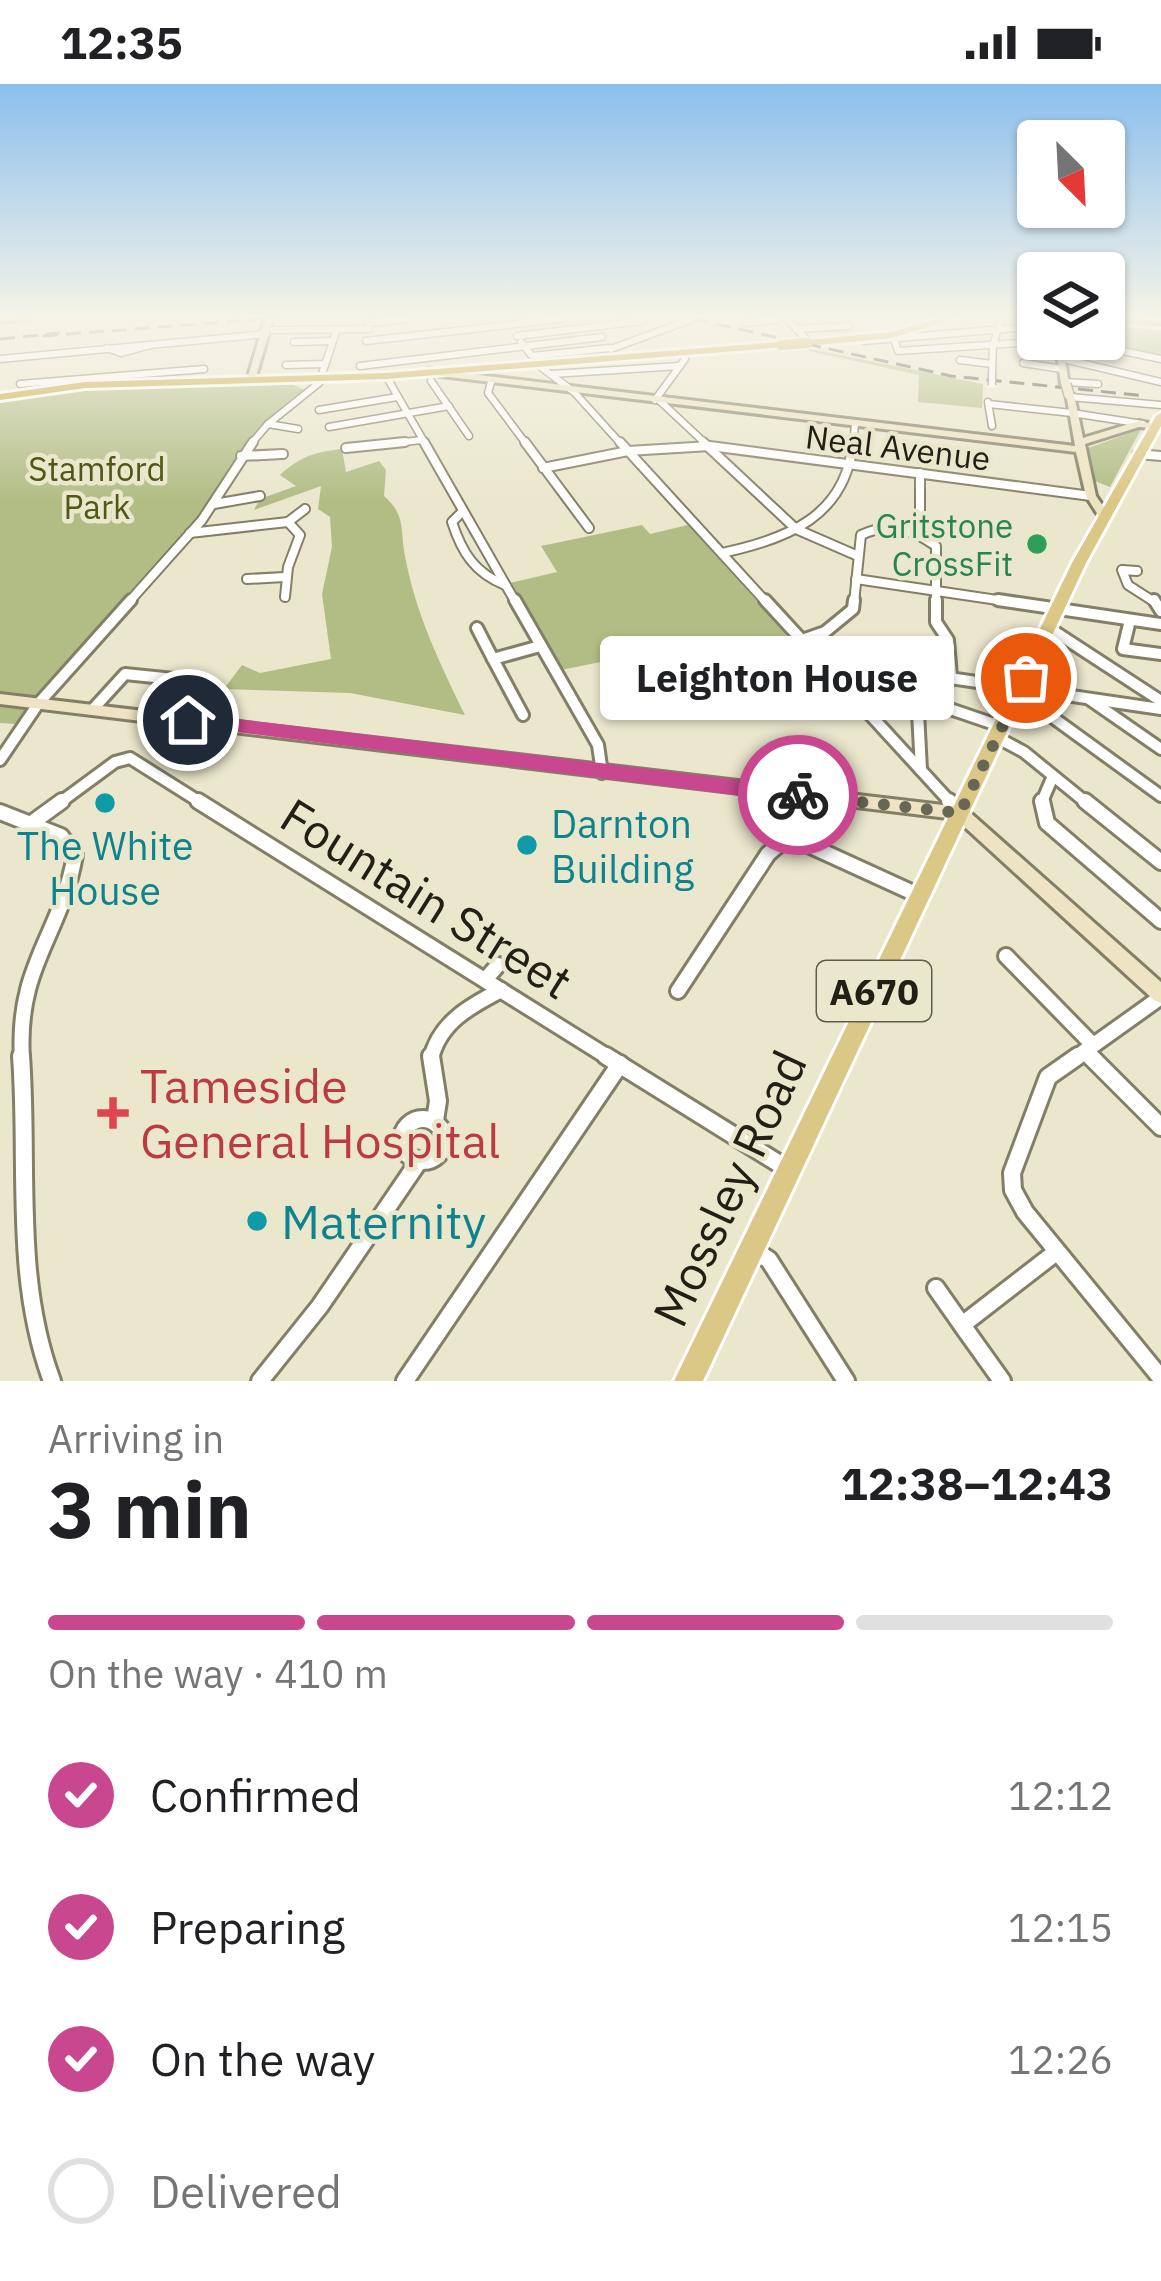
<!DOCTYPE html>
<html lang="en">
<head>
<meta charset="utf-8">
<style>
	body { margin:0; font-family:"IBM Plex Sans",sans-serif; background:#f6f6f6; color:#202124; height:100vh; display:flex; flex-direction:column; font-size:45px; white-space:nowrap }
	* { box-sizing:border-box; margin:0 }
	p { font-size:39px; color:#757577 }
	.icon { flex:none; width:66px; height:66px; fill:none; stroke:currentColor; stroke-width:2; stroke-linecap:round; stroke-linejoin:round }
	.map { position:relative; height:1297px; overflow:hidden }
	.side { display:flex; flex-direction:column; background:#fff; flex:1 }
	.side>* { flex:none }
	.needle { width:78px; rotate:156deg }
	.tools { position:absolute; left:1017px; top:36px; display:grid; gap:24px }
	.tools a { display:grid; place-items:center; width:108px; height:108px; border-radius:12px; background:#fff; box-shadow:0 3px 9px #0004; font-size:60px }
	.pin { position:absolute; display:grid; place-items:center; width:102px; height:102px; color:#fff; margin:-51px; border:6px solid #fff; border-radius:50%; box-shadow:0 3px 12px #0007 }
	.courier { position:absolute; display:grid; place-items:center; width:120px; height:120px; margin:-60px; border:9px solid #c9478e; border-radius:50%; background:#fff; color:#222; box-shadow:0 3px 15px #0007 }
	.bubble { position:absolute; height:84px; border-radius:12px; background:#fff; box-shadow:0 3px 9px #0004; font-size:39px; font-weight:700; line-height:84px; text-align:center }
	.headline em { font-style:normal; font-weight:700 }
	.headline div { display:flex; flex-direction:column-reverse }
	.headline { display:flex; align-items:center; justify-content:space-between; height:204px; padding:0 48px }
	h1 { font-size:78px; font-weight:700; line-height:90px }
	.bar { display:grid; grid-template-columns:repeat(4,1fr); gap:18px 12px; align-content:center; height:144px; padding:0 48px }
	.bar i { height:15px; border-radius:9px; background:#e0e0e0 }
	.bar .current { background:#c9478e }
	.bar p { grid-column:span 4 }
	ol { padding:0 48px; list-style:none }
	li { display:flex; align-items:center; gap:36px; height:132px }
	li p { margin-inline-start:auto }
	li .icon { padding:12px; border-radius:50%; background:#c9478e; color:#fff; stroke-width:4 }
	li:last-child { color:#757577 }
	li i { width:66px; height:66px; border:6px solid #e0e0e0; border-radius:50% }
	.status { display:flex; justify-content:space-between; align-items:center; height:84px; padding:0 60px; background:#fff; direction:ltr }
	.status svg { height:33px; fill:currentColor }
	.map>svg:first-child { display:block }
</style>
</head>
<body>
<div class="status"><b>12:35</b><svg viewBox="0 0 49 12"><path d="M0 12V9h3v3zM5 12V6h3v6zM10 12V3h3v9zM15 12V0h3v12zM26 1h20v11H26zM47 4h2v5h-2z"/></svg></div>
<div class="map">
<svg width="1161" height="1297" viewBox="0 0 1161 1297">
	<rect width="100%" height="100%" fill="#ebe7cd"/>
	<g fill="#b2bd86">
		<path d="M1149,240L1161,244V273L1071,255H1104V243Z"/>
		<path d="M801,263L983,300L982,324L918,318L919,291L795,264Z"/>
		<path d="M157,300H292L306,307L254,350L190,444L30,618L17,640L0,639V319L69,306Z"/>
		<path d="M1141,345L1110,403L1095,397L1088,364Z"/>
		<path d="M342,365L346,388L379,377L386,386L384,412C406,431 400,445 405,472C415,528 440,580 465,631L350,609L224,605L242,581L260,589L331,575L322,510L332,463L330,433L318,425L321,402L254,426L260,415L296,402L280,391C301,372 315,368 342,365Z"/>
		<path d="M642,441L650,450L688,441L786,549L783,567L705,557L561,586L510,499L557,488L541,462Z"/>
	</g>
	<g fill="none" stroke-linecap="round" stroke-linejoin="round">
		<defs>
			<g id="street-far4">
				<path d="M787,235L810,259"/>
				<path d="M369,239L405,235"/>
				<path d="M745,239L778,235"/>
				<path d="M796,245L849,242"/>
				<path d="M273,246L369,245"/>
				<path d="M517,252L642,237"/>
				<path d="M894,254L898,267L1047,257"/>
				<path d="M1066,255L1161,275"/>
				<path d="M366,257L560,235"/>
				<path d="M864,257L1038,242"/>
				<path d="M294,258L332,257"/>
				<path d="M521,258L532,272L610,264"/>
				<path d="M107,264L121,269L150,261"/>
				<path d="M611,265L692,235"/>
				<path d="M0,275L266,250"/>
				<path d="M960,276L992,280"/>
				<path d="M1068,276L1161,298"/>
				<path d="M533,277L574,308L622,361"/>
				<path d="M1023,279L1062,285"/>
				<path d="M286,281L325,280"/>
				<path d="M360,282L602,253"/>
				<path d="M551,290L680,282"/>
				<path d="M992,290L993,261L1001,235"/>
				<path d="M386,292L426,361"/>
				<path d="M431,297L469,352"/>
				<path d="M491,298L488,309L527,361"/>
				<path d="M1066,298L1098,300"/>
				<path d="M20,300L204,285"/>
				<path d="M1070,313L1161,321"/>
				<path d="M655,316L685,275V267"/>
				<path d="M660,317L707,361"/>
				<path d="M988,318L992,342"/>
				<path d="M989,320L1072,329"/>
				<path d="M319,326L397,313"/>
				<path d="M1072,329L1143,340"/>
				<path d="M268,340L298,345"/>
				<path d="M329,343L449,322"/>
				<path d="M250,361L268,340L319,299L337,245"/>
				<path d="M376,361L422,356"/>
				<path d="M853,361L855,340"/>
			</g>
			<g id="street-far3">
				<path d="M424,358L516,519"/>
				<path d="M525,358L589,444"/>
				<path d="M620,358L767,519"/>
				<path d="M703,358L796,445L858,472"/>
				<path d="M346,364L405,358"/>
				<path d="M1137,370L1161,372"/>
				<path d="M241,372L283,370"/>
				<path d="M543,384L628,367L710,362L1091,412"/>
				<path d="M920,389V438"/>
				<path d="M214,420L260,412"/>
				<path d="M463,427L452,438C462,469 475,489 505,501"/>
				<path d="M288,438L305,425"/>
				<path d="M190,449L288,438L300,451L288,483L285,513"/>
				<path d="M722,469C788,455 846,432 853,358"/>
				<path d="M1137,487L1122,486L1128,501L1156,519"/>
				<path d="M247,495L285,493"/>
				<path d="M856,495L1018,519"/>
				<path d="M128,519L202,436L253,358"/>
				<path d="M854,519L861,451C889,438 912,445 936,462V519"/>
			</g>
			<g id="street-far2">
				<path d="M515,516L598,661L602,689"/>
				<path d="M765,516L952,720"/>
				<path d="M936,516V538L948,556L951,593"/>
				<path d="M998,516L1161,540"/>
				<path d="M1154,516L1161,527"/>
				<path d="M1130,536L1123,565L1161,570"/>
				<path d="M477,544L493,575"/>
				<path d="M1049,544L1161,617"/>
				<path d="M802,556L825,548L853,525L854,516"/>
				<path d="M820,575L1161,625"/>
				<path d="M916,588L921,686"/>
				<path d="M918,614L1003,643"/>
				<path d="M1017,614L1033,619L1161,712"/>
				<path d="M1089,615L1161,665"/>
				<path d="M94,624L125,590L203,598"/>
				<path d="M523,631L493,575L540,562"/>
				<path d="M998,654L1024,668L1088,720"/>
				<path d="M0,676L38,620L131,516"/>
				<path d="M58,720L115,678L130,674L203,720"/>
				<path d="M1041,720L1053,692"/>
			</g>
			<g id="street-far1">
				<path d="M198,717L611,975"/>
				<path d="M949,717L960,729"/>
				<path d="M1042,717L1047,739L1161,837"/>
				<path d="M1085,717L1161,778"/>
				<path d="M0,728L61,752L75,771C61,852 16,881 22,975"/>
				<path d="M29,741L62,717"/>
				<path d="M1006,872L1093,961"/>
				<path d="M485,896L498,881"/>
				<path d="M678,907L768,770L784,756L804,759L920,812"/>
				<path d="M1085,967L1093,975"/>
				<path d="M431,975C439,939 470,922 501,906"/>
				<path d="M1074,975L1161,913"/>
			</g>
			<g id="street">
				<path d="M21,972C29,1081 13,1193 52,1297"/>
				<path d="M431,972L438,1017L435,1036"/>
				<path d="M606,972L786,1084"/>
				<path d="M1078,972L1048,993L1012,1089L1013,1106L1025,1128L1161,1294"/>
				<path d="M1090,972L1161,1043"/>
				<circle cx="423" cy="1056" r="21"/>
				<path d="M751,1164L769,1176L846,1297"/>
				<path d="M936,1204L962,1241"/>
				<path d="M260,1297L320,1222L419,1077"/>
				<path d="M405,1297L620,980"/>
				<path d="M1002,1297L962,1241L1055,1169"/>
			</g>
			<g id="secondary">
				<path d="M0,235H27L0,238Z"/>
				<path d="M265,235H273L255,296L251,299L247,296Z"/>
				<path d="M1055,255L1062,256L1069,302L1061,300Z"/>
				<path d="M428,285L1075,362L1066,309L1074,311L1083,354L1139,337L1157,341L1152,344L1139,343L1085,360L1096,412L1110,432L1104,435L1100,434L1086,412L1076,368L425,290L424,288Z"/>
				<path d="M0,610L960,723L966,725L1161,898V919L1154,916L956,735L0,620Z"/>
			</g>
			<path id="primary" d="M1161,329V342L1086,479L703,1297H674L1072,479L1156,332Z"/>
			<g id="highway">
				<path d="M938,235H953L892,254L808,262L803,259L808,256L891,248Z"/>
				<path d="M1135,235L1161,237V243L1122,239L1104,242V236Z"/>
				<path d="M781,258L785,259V263L386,295L85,304L0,316V310L85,298L386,289Z"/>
			</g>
		</defs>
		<use href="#street-far4" stroke="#837f67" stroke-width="9"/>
		<use href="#street-far3" stroke="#837f67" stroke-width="12"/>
		<use href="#street-far2" stroke="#837f67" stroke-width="16"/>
		<use href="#street-far1" stroke="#837f67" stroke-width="20"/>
		<use href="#street" stroke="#837f67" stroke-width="22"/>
		<use href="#secondary" stroke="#837f67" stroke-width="6"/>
		<use href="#primary" stroke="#fff" stroke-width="6"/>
		<use href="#highway" stroke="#fff" stroke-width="6"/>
		<use href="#street-far4" stroke="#fff" stroke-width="6"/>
		<use href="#street-far3" stroke="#fff" stroke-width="8"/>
		<use href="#street-far2" stroke="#fff" stroke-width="10"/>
		<use href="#street-far1" stroke="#fff" stroke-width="14"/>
		<use href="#street" stroke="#fff" stroke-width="16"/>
		<use href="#secondary" fill="#eee4c3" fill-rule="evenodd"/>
		<use href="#primary" fill="#dcc886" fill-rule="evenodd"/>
		<use href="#highway" fill="#c5a436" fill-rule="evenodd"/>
		<g stroke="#514e41" stroke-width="3" stroke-dasharray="15 8" stroke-linecap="butt">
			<path d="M694,235L951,292L1146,312"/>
			<path d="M43,252L262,235"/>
			<path d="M0,255L60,249"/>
		</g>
		<defs>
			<path id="street-bridge" d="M992,290V301"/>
			<path id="secondary-bridge" d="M1066,300L1069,311"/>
			<path id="highway-bridge" d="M781,261L808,259"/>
		</defs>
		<use href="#street-bridge" stroke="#837f67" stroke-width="9" stroke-linecap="butt"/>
		<use href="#secondary-bridge" stroke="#837f67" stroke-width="12" stroke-linecap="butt"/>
		<use href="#highway-bridge" stroke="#fff" stroke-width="14" stroke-linecap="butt"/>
		<use href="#street-bridge" stroke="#fff" stroke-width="6"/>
		<use href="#secondary-bridge" stroke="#eee4c3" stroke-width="9"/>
		<use href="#highway-bridge" stroke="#c5a436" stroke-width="10"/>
	</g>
	<linearGradient id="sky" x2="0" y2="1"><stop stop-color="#8bbfed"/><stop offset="0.56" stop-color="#f6f4e8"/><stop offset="1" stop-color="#f6f4e8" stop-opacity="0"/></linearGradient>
	<rect width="1161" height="416" fill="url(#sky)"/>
	<path fill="#c9478e" d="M188,629L798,703L809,711L798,719L181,641V631Z"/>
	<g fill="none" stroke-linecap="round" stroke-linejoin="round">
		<path stroke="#686656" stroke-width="12" stroke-dasharray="0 21.6" d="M798,711L960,729L1026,594"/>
	</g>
	<circle fill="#2e9e5b" stroke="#ebe7cd" stroke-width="4.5" cx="1037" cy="460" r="12"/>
	<g fill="#0f9aa8" stroke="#ebe7cd" stroke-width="4.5">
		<circle cx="105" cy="719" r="12"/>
		<circle cx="527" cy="761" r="12"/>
		<circle cx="257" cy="1137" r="12"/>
	</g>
	<path fill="#e0444e" stroke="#ebe7cd" stroke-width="4.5" d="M107 1011h12v12h12v12h-12v12h-12v-12h-12v-12h12z"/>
	<g text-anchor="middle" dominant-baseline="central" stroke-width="9" stroke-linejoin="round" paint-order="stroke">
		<g font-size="33" fill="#222016" stroke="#ebe7cd">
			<text transform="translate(898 363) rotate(7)">Neal Avenue</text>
		</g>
		<g font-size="33" fill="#4f5915" stroke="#ebe7cd">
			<text x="97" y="384">Stamford<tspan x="97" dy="38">Park</tspan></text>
		</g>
		<g font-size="33" fill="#27864d" stroke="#ebe7cd" text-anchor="end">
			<text x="1013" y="441">Gritstone<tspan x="1013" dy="38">CrossFit</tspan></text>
		</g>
		<rect fill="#ebe7cd" stroke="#5e5c4d" stroke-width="3" x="817" y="877" width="114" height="60" rx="9"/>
		<g font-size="36" font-weight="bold" fill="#222016">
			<text x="874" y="907">A670</text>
		</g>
		<g font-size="39" fill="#0d838f" stroke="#ebe7cd" text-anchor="start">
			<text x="551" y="739">Darnton<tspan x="551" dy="45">Building</tspan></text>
			<text x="105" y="761" text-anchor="middle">The White<tspan x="105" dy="45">House</tspan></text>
		</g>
		<g font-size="48" fill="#222016" stroke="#ebe7cd">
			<text transform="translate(427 814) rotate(32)">Fountain Street</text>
			<text transform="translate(729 1104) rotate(-65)">Mossley Road</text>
		</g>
		<g font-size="48" fill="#be3a42" stroke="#ebe7cd" text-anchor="start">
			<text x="140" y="1001">Tameside<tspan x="140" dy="55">General Hospital</tspan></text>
		</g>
		<g font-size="48" fill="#0d838f" stroke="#ebe7cd" text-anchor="start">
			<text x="281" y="1137">Maternity</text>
		</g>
	</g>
</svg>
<div class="tools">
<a><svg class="needle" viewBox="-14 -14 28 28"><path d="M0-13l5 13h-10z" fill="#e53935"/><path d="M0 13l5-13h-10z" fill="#757577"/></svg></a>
<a><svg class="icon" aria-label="layers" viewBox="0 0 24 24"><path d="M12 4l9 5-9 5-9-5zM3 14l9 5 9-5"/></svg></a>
</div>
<div class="pin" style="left:1026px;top:594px;background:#ea580c"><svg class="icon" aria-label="bag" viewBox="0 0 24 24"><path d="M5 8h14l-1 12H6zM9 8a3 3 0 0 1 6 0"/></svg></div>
<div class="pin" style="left:188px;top:636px;background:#1f2937"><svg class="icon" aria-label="home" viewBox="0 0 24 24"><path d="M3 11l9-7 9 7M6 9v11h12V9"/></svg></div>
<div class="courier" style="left:798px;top:711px"><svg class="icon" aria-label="bike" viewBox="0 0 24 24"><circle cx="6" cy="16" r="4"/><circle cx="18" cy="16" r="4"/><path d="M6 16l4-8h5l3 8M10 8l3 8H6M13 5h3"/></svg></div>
<div class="bubble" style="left:600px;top:552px;width:354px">Leighton House</div>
</div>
<section class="side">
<div class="headline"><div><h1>3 min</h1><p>Arriving in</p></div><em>12:38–12:43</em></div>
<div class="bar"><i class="current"></i><i class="current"></i><i class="current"></i><i></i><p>On the way · 410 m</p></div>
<ol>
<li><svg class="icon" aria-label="check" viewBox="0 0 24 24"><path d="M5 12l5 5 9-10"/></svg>Confirmed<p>12:12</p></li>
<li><svg class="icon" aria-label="check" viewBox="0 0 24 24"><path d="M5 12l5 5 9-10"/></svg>Preparing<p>12:15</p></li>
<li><svg class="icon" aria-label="check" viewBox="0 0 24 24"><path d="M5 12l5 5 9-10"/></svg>On the way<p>12:26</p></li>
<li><i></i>Delivered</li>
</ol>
</section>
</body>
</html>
